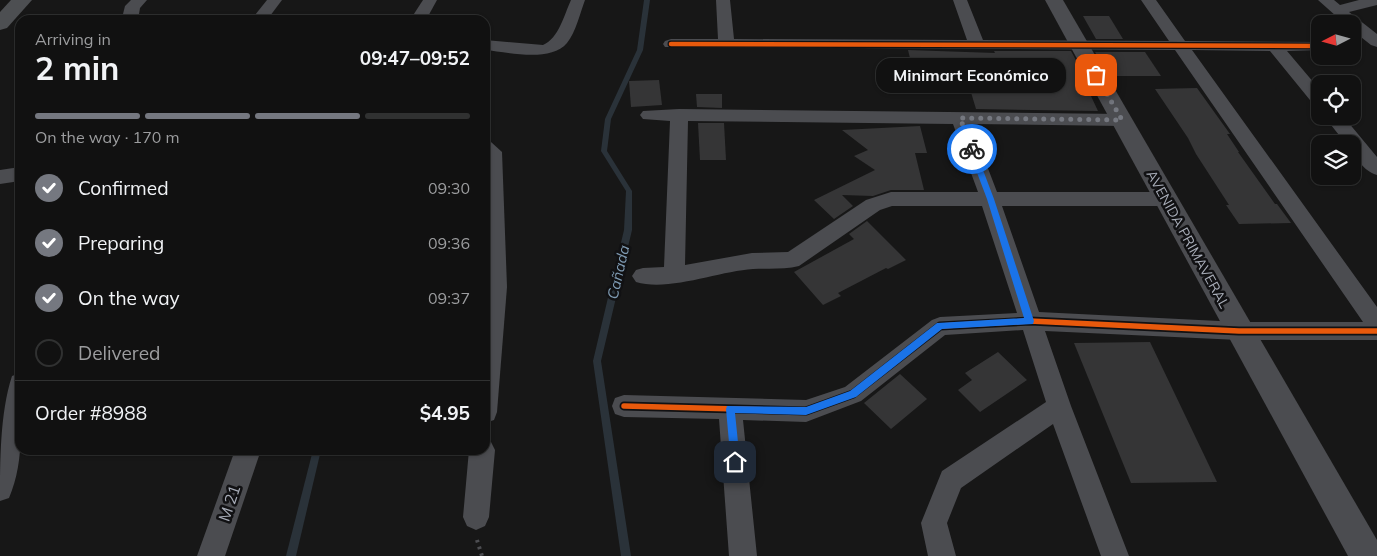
<!DOCTYPE html>
<html lang="en">
<head>
<meta charset="utf-8">
<style>
	body { margin:0; font-family:Mulish,sans-serif; background:#1a1a1a; color:#f1f3f6; height:100vh; display:flex; flex-direction:column; font-size:19px; white-space:nowrap }
	* { box-sizing:border-box; margin:0 }
	p { font-size:16px; color:#9c9d9f }
	.icon { flex:none; width:28px; height:28px; fill:none; stroke:currentColor; stroke-width:2; stroke-linecap:round; stroke-linejoin:round }
	.map { position:relative; flex:1; overflow:hidden }
	.panel { position:absolute; left:15px; top:15px; width:475px; height:440px; display:flex; flex-direction:column; background:#111; border-radius:15px; box-shadow:0 1px 4px #0004,0 0 0 1px #303131 }
	.panel>* { flex:none }
	.needle { width:32px; rotate:264deg }
	.controls { position:absolute; left:1311px; top:15px; display:grid; gap:10px }
	.controls a { display:grid; place-items:center; width:50px; height:50px; border-radius:10px; background:#111; box-shadow:0 1px 4px #0004,0 0 0 1px #303131; font-size:25px }
	.pin { position:absolute; display:grid; place-items:center; width:42px; height:42px; color:#fff; margin:-21px; border-radius:10px; box-shadow:0 2px 8px #0006 }
	.courier { position:absolute; display:grid; place-items:center; width:50px; height:50px; margin:-25px; border:4px solid #1a73e8; border-radius:50%; background:#fff; color:#222; box-shadow:0 1px 6px #0007 }
	.bubble { position:absolute; height:35px; border-radius:15px; background:#111; box-shadow:0 1px 4px #0004,0 0 0 1px #303131; font-size:16px; font-weight:700; line-height:35px; text-align:center }
	.head em { font-style:normal; font-weight:700 }
	.head div { display:flex; flex-direction:column-reverse }
	.head { display:flex; align-items:center; justify-content:space-between; height:85px; padding:0 20px }
	h1 { font-size:32px; font-weight:700; line-height:38px }
	.bar { display:grid; grid-template-columns:repeat(4,1fr); gap:8px 5px; align-content:center; height:60px; padding:0 20px }
	.bar i { height:6px; border-radius:4px; background:#303131 }
	.bar .current { background:#757880 }
	.bar p { grid-column:span 4 }
	.line { display:flex; align-items:center; gap:12px; padding:0 20px; border-top:1px solid #303131 }
	.line div { flex:1 }
	ol { padding:0 20px; list-style:none }
	li { display:flex; align-items:center; gap:15px; height:55px }
	li p { margin-inline-start:auto }
	li .icon { padding:5px; border-radius:50%; background:#757880; color:#fff; stroke-width:4 }
	li:last-child { color:#9c9d9f }
	li i { width:28px; height:28px; border:2px solid #303131; border-radius:50% }
	.map>svg:first-child { display:block }
</style>
</head>
<body>
<div class="map">
<svg width="1377" height="556" viewBox="0 0 1377 556">
	<rect width="100%" height="100%" fill="#171717"/>
	<g fill="none" stroke-linecap="round" stroke-linejoin="round">
		<g fill="#2a3239" fill-rule="evenodd">
			<path d="M644,0H650L643,50L611,119L607,151L632,191V230L601,361L631,556H621L593,361L624,230L626,191L601,151L605,119L637,50Z"/>
			<path d="M313,450H321L296,556H286Z"/>
		</g>
	</g>
	<g fill="#353536">
		<path d="M1083,16H1109L1123,39H1096Z"/>
		<path d="M908,50L995,53L994,51H1071L1085,77H1082L1098,111L976,109L967,79H915Z"/>
		<path d="M1095,52H1145L1161,76H1110Z"/>
		<path d="M659,80L662,105L631,107L629,81Z"/>
		<path d="M1197,88L1230,134H1227L1239,152H1238L1275,204H1277L1291,223L1239,224L1226,205H1229L1196,154L1188,138L1155,89Z"/>
		<path d="M696,94H722V108L697,107Z"/>
		<path d="M698,123H724L726,160H700Z"/>
		<path d="M920,126L927,153H915L924,190H891L873,196L842,195L853,206L834,219L814,200L875,170L854,156L868,150L842,130Z"/>
		<path d="M867,221L906,260L888,269L886,268L838,293L841,296L823,305L794,272L854,239L849,234Z"/>
		<path d="M1150,342L1217,482L1131,483L1074,343Z"/>
		<path d="M998,352L1027,380L980,412L958,390L972,380L965,373Z"/>
		<path d="M900,374L927,399L891,429L864,403Z"/>
	</g>
	<g fill="none" stroke-linecap="round" stroke-linejoin="round">
		<path stroke="#4d4e52" stroke-width="4" stroke-dasharray="2.5 4.5" stroke-linecap="butt" d="M477,540L482,556"/>
		<g fill="#4b4c50" fill-rule="evenodd">
			<path d="M131,0H147L140,8L139,14L144,20H128L123,14L125,6Z"/>
			<path d="M267,0H282L267,20H251Z"/>
			<path d="M423,0H437L426,20H410Z"/>
			<path d="M571,0H585C580,13 576,32 567,43C550,63 508,52 485,50V40L543,45C559,38 564,15 571,0Z"/>
			<path d="M716,0H730L734,39L967,40L953,0H967L983,40L1169,41L1141,0H1156L1185,41L1320,42V50L1287,51L1320,90V106L1314,105L1270,51L1192,50L1377,307V340H1239L1045,331L1071,406L1129,556H1101L1053,424L961,488L947,523L956,556H928L921,523L942,471L1046,402L1023,330L945,335L861,401L806,422L743,420L757,556H729L719,419L624,417L615,414L612,406L615,398L624,395L806,400L845,387L932,320L940,317L1017,313L982,206H892L880,210L799,266C785,270 769,268 753,269C719,271 669,292 636,282L632,276L636,270L643,268L664,267L670,121L643,119L640,115L643,111L679,109L1122,114L1128,116L1131,120L1128,124L1122,126L971,124L997,192H1168L1175,194L1178,199L1175,204L1168,206H1002L1039,312L1239,322H1363L1175,50L665,47L663,44L665,41L671,39H718ZM688,121L953,124L978,192H891L866,200L788,252L752,253L685,265Z"/>
			<path d="M1318,0H1334L1340,5L1359,0H1377V5L1349,12L1377,34V47L1371,45L1352,30V24H1345Z"/>
			<path d="M1324,116H1343L1377,157V175C1365,172 1352,156 1352,144H1346Z"/>
			<path d="M485,140L491,142L502,152L507,287L497,412L494,420L485,423Z"/>
			<path d="M20,167V181L0,184V170Z"/>
			<path d="M20,373C20,413 26,460 9,498L0,501C0,461 0,413 12,376Z"/>
			<path d="M485,440L491,442L495,450L489,517L485,526L476,530L467,526L463,517L469,450H485Z"/>
			<path d="M235,450H261L225,556H197Z"/>
		</g>
		<path fill="#4b4c50" fill-rule="evenodd" d="M1045,0H1063L1377,540V556H1348Z"/>
		<path fill="#4d4f52" fill-rule="evenodd" d="M11,0H32L7,28L0,30V12Z"/>
		<defs>
			<path id="cycleway-far1" d="M671,44L1318,46"/>
			<path id="cycleway" d="M624,406L806,411L853,394L940,326L1030,321L1239,331H1377"/>
		</defs>
		<use href="#cycleway-far1" stroke="#111113" stroke-width="7"/>
		<use href="#cycleway" stroke="#111113" stroke-width="9"/>
		<use href="#cycleway-far1" stroke="#e8590c" stroke-width="4.5"/>
		<use href="#cycleway" stroke="#e8590c" stroke-width="5.5"/>
	</g>
	<path fill="#1a73e8" d="M972,147L975,149L994,199L1034,321L1033,324L942,329L856,397L806,415L735,413L740,462L735,467L731,465L726,409L727,406L806,407L850,391L937,323L1024,318L987,199L968,149Z"/>
	<g fill="none" stroke-linecap="round" stroke-linejoin="round">
		<path stroke="#757880" stroke-width="5" stroke-dasharray="0 9" d="M972,149L960,118L1122,120L1096,75"/>
	</g>
	<g text-anchor="middle" dominant-baseline="central" stroke-width="5" stroke-linejoin="round" paint-order="stroke">
		<g font-size="14" fill="#a8adb8" stroke="#111113">
			<text transform="translate(1188 239) rotate(61)">AVENIDA PRIMAVERAL</text>
		</g>
		<g font-size="15" font-style="italic" fill="#7f9bb3" stroke="#111113">
			<text transform="translate(618 272) rotate(-77)">Cañada</text>
		</g>
		<g font-size="16" fill="#a8adb8" stroke="#111113">
			<text transform="translate(229 503) rotate(-71)">M 21</text>
		</g>
	</g>
</svg>
<div class="controls">
<a><svg class="needle" viewBox="-14 -14 28 28"><path d="M0-13l5 13h-10z" fill="#e53935"/><path d="M0 13l5-13h-10z" fill="#9c9d9f"/></svg></a>
<a><svg class="icon" aria-label="locate" viewBox="0 0 24 24"><circle cx="12" cy="12" r="6"/><path d="M12 2v4M12 18v4M2 12h4M18 12h4"/></svg></a>
<a><svg class="icon" aria-label="layers" viewBox="0 0 24 24"><path d="M12 4l9 5-9 5-9-5zM3 14l9 5 9-5"/></svg></a>
</div>
<div class="pin" style="left:1096px;top:75px;background:#ea580c"><svg class="icon" aria-label="bag" viewBox="0 0 24 24"><path d="M5 8h14l-1 12H6zM9 8a3 3 0 0 1 6 0"/></svg></div>
<div class="pin" style="left:735px;top:462px;background:#1f2937"><svg class="icon" aria-label="home" viewBox="0 0 24 24"><path d="M3 11l9-7 9 7M6 9v11h12V9"/></svg></div>
<div class="courier" style="left:972px;top:149px"><svg class="icon" aria-label="bike" viewBox="0 0 24 24"><circle cx="6" cy="16" r="4"/><circle cx="18" cy="16" r="4"/><path d="M6 16l4-8h5l3 8M10 8l3 8H6M13 5h3"/></svg></div>
<div class="bubble" style="left:876px;top:58px;width:190px">Minimart Económico</div>
<section class="panel">
<div class="head"><div><h1>2 min</h1><p>Arriving in</p></div><em>09:47–09:52</em></div>
<div class="bar"><i class="current"></i><i class="current"></i><i class="current"></i><i></i><p>On the way · 170 m</p></div>
<ol>
<li><svg class="icon" aria-label="check" viewBox="0 0 24 24"><path d="M5 12l5 5 9-10"/></svg>Confirmed<p>09:30</p></li>
<li><svg class="icon" aria-label="check" viewBox="0 0 24 24"><path d="M5 12l5 5 9-10"/></svg>Preparing<p>09:36</p></li>
<li><svg class="icon" aria-label="check" viewBox="0 0 24 24"><path d="M5 12l5 5 9-10"/></svg>On the way<p>09:37</p></li>
<li><i></i>Delivered</li>
</ol>
<div class="line" style="height:65px"><div>Order #8988</div><b>$4.95</b></div>
</section>
</div>
</body>
</html>
